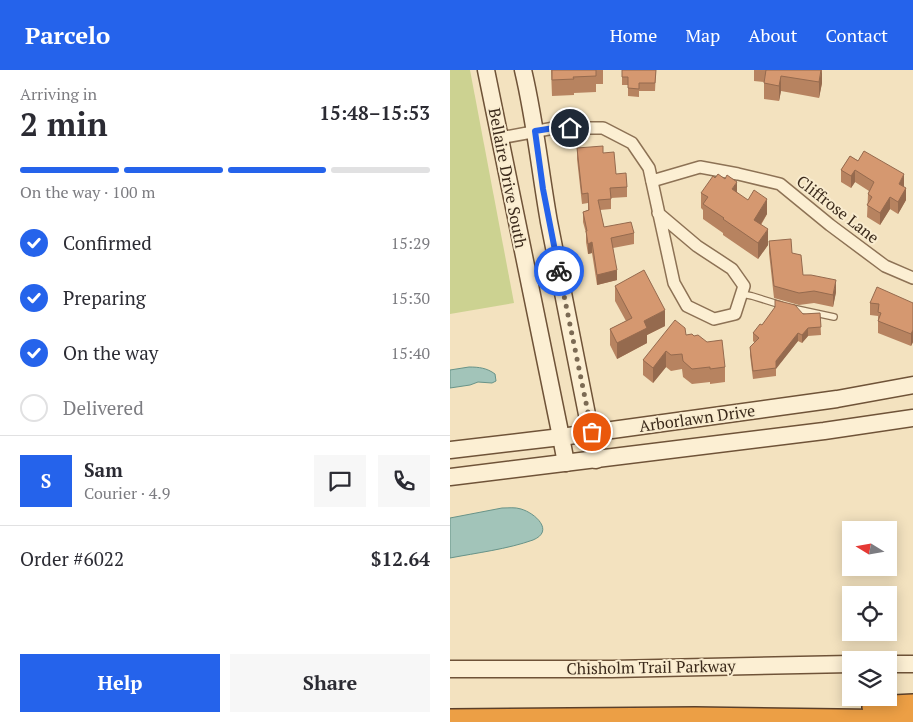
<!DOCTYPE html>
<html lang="en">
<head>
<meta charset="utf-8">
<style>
	body { margin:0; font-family:"PT Serif",serif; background:#f7f7f7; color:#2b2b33; height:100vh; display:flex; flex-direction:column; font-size:19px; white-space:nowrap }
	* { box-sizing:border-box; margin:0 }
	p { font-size:16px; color:#7c7c81 }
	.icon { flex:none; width:28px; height:28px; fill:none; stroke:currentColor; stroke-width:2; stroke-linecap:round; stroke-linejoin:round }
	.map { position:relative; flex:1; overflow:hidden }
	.panel { display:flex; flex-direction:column; background:#fff; width:450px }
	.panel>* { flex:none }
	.needle { width:32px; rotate:281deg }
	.buttons { position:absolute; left:392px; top:451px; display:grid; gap:10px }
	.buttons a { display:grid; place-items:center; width:55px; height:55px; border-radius:0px; background:#fff; box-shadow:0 2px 12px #0003; font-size:25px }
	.pin { position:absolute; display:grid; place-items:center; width:42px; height:42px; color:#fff; margin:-21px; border:2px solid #fff; border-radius:50%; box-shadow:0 1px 5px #0007 }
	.courier { position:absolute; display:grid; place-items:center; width:50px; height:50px; margin:-25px; border:4px solid #2563eb; border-radius:50%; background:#fff; color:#222; box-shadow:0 1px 6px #0007 }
	.headline em { font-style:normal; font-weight:700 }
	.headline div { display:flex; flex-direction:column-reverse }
	.headline { display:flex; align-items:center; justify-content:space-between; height:85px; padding:0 20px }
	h1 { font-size:32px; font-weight:700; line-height:38px }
	.bar { display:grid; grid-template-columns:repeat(4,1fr); gap:8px 5px; align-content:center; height:60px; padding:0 20px }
	.bar i { height:6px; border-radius:4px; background:#e1e1e2 }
	.bar .current { background:#2563eb }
	.bar p { grid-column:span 4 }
	.line { display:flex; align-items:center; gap:12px; padding:0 20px; border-top:1px solid #e1e1e2 }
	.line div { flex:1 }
	.round { display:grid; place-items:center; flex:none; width:52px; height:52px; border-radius:0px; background:#f7f7f7 }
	ol { padding:0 20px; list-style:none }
	li { display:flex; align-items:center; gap:15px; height:55px }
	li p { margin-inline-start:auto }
	li .icon { padding:5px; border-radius:50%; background:#2563eb; color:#fff; stroke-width:4 }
	li:last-child { color:#7c7c81 }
	li i { width:28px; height:28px; border:2px solid #e1e1e2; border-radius:50% }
	.button { display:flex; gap:10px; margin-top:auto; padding:10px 20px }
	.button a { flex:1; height:58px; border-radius:0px; background:#2563eb; color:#fff; font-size:20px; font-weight:700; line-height:58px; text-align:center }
	.button a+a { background:#f7f7f7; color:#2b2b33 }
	header { display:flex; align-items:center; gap:30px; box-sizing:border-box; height:70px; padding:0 25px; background:#2563eb; color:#fff }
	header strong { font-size:24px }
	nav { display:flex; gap:28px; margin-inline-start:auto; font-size:18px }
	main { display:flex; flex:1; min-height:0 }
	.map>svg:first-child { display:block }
</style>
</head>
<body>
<header>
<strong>Parcelo</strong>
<nav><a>Home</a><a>Map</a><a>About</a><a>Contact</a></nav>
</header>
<main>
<section class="panel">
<div class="headline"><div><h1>2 min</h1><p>Arriving in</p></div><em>15:48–15:53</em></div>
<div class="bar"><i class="current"></i><i class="current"></i><i class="current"></i><i></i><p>On the way · 100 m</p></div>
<ol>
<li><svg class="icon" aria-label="check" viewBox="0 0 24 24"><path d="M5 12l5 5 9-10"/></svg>Confirmed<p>15:29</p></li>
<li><svg class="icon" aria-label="check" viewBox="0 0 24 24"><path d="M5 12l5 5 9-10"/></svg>Preparing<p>15:30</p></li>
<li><svg class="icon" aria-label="check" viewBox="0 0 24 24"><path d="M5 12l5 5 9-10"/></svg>On the way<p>15:40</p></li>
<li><i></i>Delivered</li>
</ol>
<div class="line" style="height:90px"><b class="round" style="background:#2563eb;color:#fff">S</b><div><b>Sam</b><p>Courier · 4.9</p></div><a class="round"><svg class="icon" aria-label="chat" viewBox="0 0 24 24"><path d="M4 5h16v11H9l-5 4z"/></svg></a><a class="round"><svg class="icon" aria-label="phone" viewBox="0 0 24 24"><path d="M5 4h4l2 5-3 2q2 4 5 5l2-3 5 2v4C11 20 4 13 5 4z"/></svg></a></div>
<div class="line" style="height:65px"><div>Order #6022</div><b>$12.64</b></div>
<div class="button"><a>Help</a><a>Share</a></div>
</section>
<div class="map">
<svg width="463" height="652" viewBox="0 0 463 652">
	<rect width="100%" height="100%" fill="#f3e2bf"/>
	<path fill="#ccd291" d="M0,0H20L64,233L0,244Z"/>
	<g fill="#a2c4b9" stroke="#689388">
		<path d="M19,297C29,297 37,298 45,304L46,311L42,313L28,312L20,315L0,318V300Z"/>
		<path d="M52,438C59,438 65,437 71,439C85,443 105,461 83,470C58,479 26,483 0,488V448Z"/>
	</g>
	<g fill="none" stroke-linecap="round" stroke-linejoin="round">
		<defs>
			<g id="service">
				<path d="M292,224L302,226L331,235"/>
				<path d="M342,238L384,247"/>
			</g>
			<g id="minor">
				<path d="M50,68L104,58H153L182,73L199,98L224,213L237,236L264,249L285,244L294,216L282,199L247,176L208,143"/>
				<path d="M202,111L250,97L288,104L330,114L380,155L435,196L463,208"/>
			</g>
			<g id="secondary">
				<path d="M36,0L111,367L116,393"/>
				<path d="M73,0C85,50 90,101 99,152L146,390"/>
				<path d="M0,380L111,367L387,329L463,315"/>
				<path d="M0,407L374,361L463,348"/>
				<path d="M439,594H463"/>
				<path d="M0,599H162L401,594"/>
			</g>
			<g id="motorway">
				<path d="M423,637L463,635"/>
				<path d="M0,650L245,648L463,651"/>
			</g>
		</defs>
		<use href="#service" stroke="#8d7255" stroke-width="8"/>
		<use href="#minor" stroke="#8d7255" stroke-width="14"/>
		<use href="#secondary" stroke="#6f5338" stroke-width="19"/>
		<use href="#motorway" stroke="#5b402a" stroke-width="24"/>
		<use href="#service" stroke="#fcefd3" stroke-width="5.5"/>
		<use href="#minor" stroke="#fcefd3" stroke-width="11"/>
		<use href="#secondary" stroke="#fcefd3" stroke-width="16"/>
		<use href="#motorway" stroke="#ec9f45" stroke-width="21"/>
	</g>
	<g fill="#b78360">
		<path d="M101,0H153V14H146V22L124,23V25L102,26Z"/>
		<path d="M172,0H206L205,21H189V27L178,26V15H172Z"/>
		<path d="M304,0H372V13L369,28L331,21L329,31L314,29V12L304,11Z"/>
		<path d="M127,78L153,83L166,104L177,117V127L161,128V139L150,140L154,157L184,163V174L163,178L167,210L147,215L142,183L138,184L136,172V163L133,152V142L138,140V133L132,134L127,89Z"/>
		<path d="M400,86L454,116L456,130L448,144L440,139L430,155L417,147L418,124L419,121L405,112L401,118L391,112V100Z"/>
		<path d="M251,123H287L317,144L311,155L318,175L308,189L273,165V163L253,149V140L251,138Z"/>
		<path d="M319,171L342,183L353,205L386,222L383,237L364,233L349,235L324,228L319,183Z"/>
		<path d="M165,216L215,256L197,265V273L167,289L160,275V259L176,251L165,231Z"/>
		<path d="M325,230L353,244L370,243L371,265L358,266L352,273L348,271L326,298V306L303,309L300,285V277L305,273L303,271V263L312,255L325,238Z"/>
		<path d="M420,233H463V272L461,276L428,263V246L420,245Z"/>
		<path d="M236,265L275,297V312L260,314V312L242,314L233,307L232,299L221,301L216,297L203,313L193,305V290Z"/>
	</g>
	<g fill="#956a4e">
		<path d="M372,0V13L369,28V12Z"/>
		<path d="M331,6V21L329,31V16Z"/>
		<path d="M405,100V112L401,118V106Z"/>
		<path d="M454,104V116L449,126V114Z"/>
		<path d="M287,112V127L282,119Z"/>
		<path d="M456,118V130L448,144V132Z"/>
		<path d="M440,127V139L430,155V143Z"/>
		<path d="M317,129V144L304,165V150Z"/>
		<path d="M318,159V175L308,189V173Z"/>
		<path d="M142,172V183L138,184V174Z"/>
		<path d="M167,200V210L147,215V205Z"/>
		<path d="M386,210V222L383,237V225Z"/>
		<path d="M215,240V256L197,265V273L167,289V273L194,251Z"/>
		<path d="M358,258V266L352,273V265Z"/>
		<path d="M463,260V272L461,276V264Z"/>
		<path d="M348,263V271L326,299V291Z"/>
		<path d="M216,281V297L203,313V298Z"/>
	</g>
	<g fill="#d59870" stroke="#956a4e">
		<path d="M102,0H146V6L123,7L124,9L102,10Z"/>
		<path d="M172,0H206L205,13H189V19L178,18V7H172Z"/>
		<path d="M316,0H371L369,12L331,6L329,16L314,13Z"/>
		<path d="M153,76V83L164,82L166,104L176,103L177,117L160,118L161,129L148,130L154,157L181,152L184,163L161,168L167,200L147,205L142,172L138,174L136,161H137L133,142L139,140L138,123L132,124L127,78Z"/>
		<path d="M414,81L454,104L449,114L456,118L448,132L440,127L430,143L417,135L422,127L418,124L424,112L405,100L401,106L391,100L400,86L408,91Z"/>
		<path d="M268,104L275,109L277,105L287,112L282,119L298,130L304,120L317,129L304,150L318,159L308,173L273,149L274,148L253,134L258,127L251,123L263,106L265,108Z"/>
		<path d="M341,169L342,183L351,185L353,205H361L386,210L383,225L364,221L349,223L324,216L319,171Z"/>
		<path d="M194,200L215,240L194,251L197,258L167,273L160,259L182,248L165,216Z"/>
		<path d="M427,217L463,233V260L461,264L428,251L431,243L428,242L429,234L420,233Z"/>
		<path d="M325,230L345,235L353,244L370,243L371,257L358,258L352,265L348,263L326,291V298L303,301L300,277L309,268L303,263L310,254L312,255L325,237Z"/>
		<path d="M225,250L235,258L236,265L242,264L244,266L248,265L257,272L272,270L275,297L260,299V297L242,299L233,291L232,284L221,285L216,281L203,298L193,290Z"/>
	</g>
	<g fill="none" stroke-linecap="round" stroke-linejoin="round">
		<path stroke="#7b6a54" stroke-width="5" stroke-dasharray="0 9" d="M109,201L142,362"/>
		<path stroke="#2563eb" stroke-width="6" d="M109,201L93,119L85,61L104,58H120"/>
	</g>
	<g text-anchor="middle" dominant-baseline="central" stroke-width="4" stroke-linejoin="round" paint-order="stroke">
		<g font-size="16" fill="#3b2a1b" stroke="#f9eccf">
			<text transform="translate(58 108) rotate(79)">Bellaire Drive South</text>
			<text transform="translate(388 139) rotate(38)">Cliffrose Lane</text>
			<text transform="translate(247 348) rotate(-8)">Arborlawn Drive</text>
			<text transform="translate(201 597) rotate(-1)">Chisholm Trail Parkway</text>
		</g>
	</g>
</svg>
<div class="buttons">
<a><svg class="needle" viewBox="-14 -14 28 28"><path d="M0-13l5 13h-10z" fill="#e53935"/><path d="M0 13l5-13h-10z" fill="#7c7c81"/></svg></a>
<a><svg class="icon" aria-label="locate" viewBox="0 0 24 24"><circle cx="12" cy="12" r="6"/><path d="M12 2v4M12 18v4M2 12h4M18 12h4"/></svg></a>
<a><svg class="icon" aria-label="layers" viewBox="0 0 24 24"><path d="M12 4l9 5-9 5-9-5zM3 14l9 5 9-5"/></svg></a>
</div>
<div class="pin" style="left:142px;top:362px;background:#ea580c"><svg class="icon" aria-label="bag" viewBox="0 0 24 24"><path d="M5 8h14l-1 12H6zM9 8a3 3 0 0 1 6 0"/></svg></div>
<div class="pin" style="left:120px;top:58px;background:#1f2937"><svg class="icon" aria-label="home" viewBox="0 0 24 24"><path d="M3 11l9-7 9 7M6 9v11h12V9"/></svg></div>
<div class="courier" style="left:109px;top:201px"><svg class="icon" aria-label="bike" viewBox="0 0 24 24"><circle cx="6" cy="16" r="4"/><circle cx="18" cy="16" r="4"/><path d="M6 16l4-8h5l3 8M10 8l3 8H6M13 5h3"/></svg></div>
</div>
</main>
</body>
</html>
